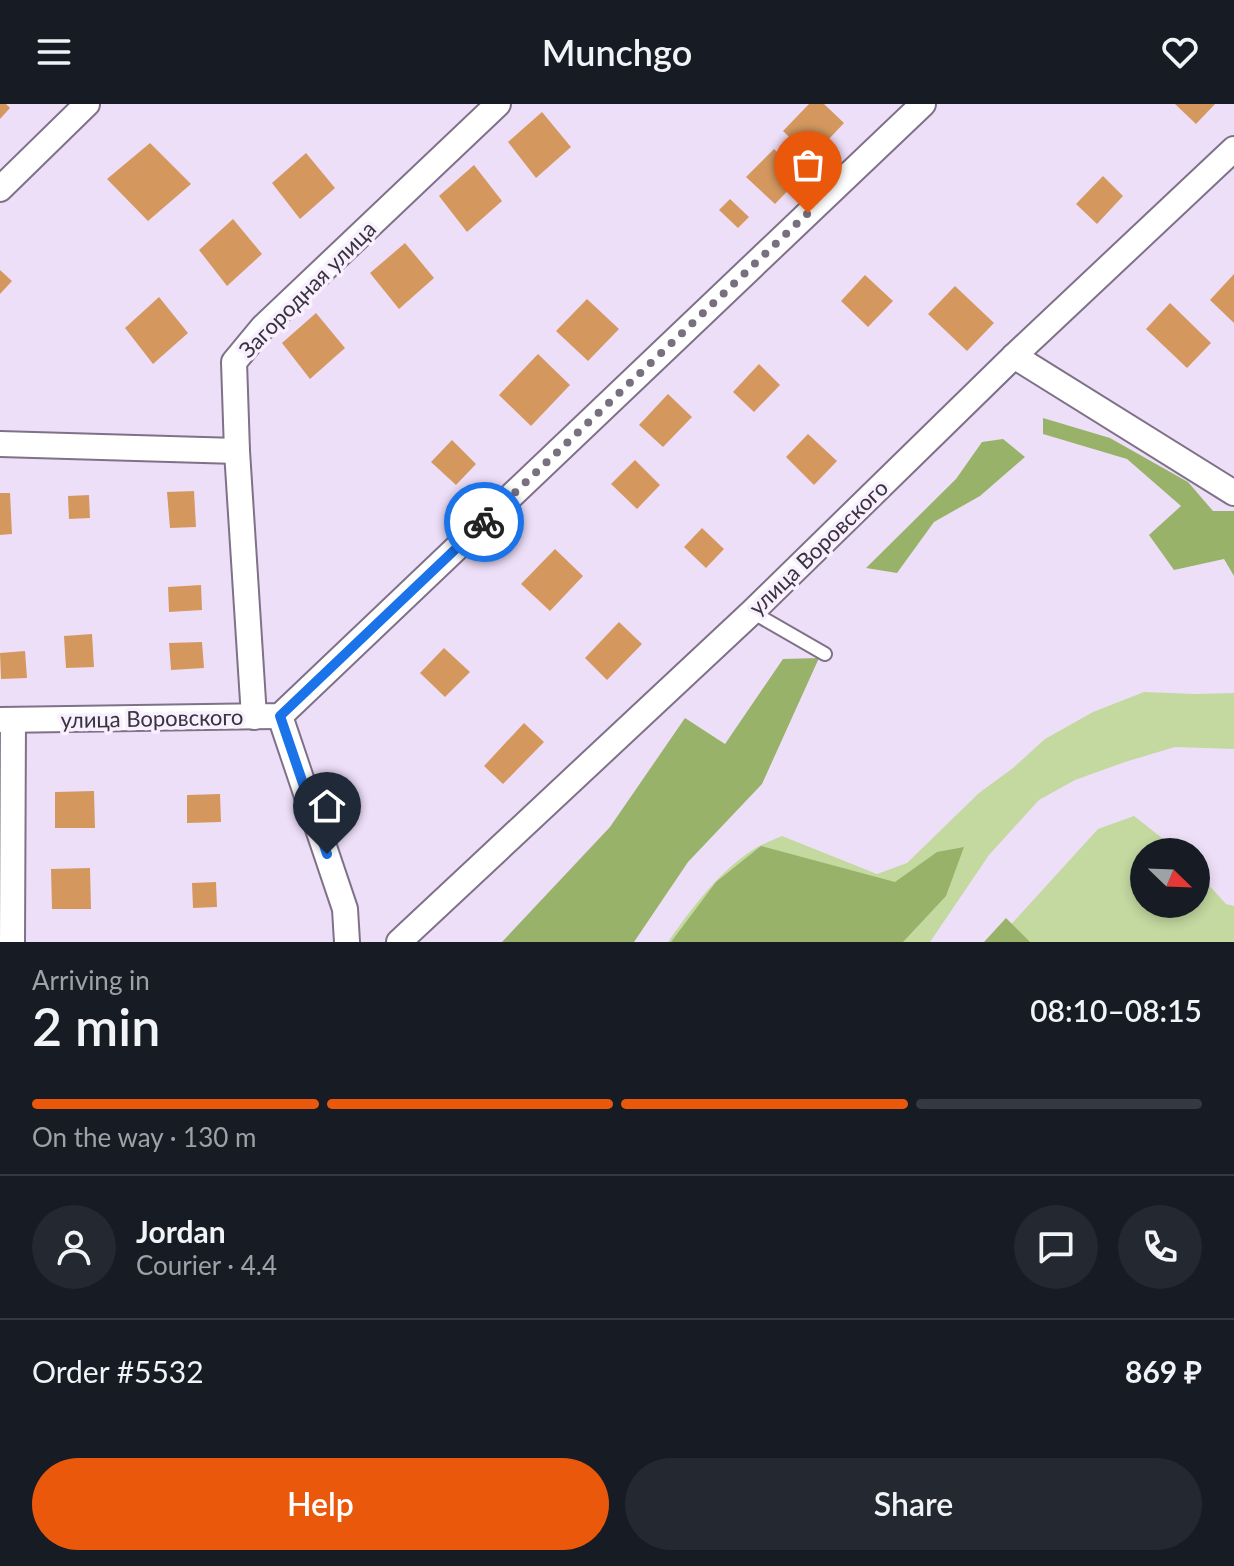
<!DOCTYPE html>
<html lang="en">
<head>
<meta charset="utf-8">
<style>
	body { margin:0; font-family:Lato,sans-serif; background:#242831; color:#f1f3f6; height:100vh; display:flex; flex-direction:column; font-size:30px; white-space:nowrap }
	* { box-sizing:border-box; margin:0 }
	p { font-size:26px; color:#9ea1a6 }
	.icon { flex:none; width:44px; height:44px; fill:none; stroke:currentColor; stroke-width:2; stroke-linecap:round; stroke-linejoin:round }
	.map { position:relative; height:838px; overflow:hidden }
	.side { display:flex; flex-direction:column; background:#171b24; flex:1 }
	.side>* { flex:none }
	.needle { width:52px; rotate:113deg }
	.fabs { position:absolute; left:1130px; top:734px; display:grid; gap:16px }
	.fabs a { display:grid; place-items:center; width:80px; height:80px; border-radius:50%; background:#171b24; box-shadow:0 4px 12px #0003; font-size:40px }
	.pin { position:absolute; display:grid; place-items:center; width:68px; height:68px; color:#fff; margin:-82px -34px; border-radius:50% 50% 50% 0; rotate:-45deg; box-shadow:0 0 8px #0007 }
	.pin .icon { rotate:45deg }
	.courier { position:absolute; display:grid; place-items:center; width:80px; height:80px; margin:-40px; border:6px solid #1a73e8; border-radius:50%; background:#fff; color:#222; box-shadow:0 2px 10px #0007 }
	.overview em { font-style:normal; font-weight:600 }
	.overview div { display:flex; flex-direction:column-reverse }
	.overview { display:flex; align-items:center; justify-content:space-between; height:136px; padding:0 32px }
	h1 { font-size:52px; font-weight:600; line-height:60px }
	.bar { display:grid; grid-template-columns:repeat(4,1fr); gap:12px 8px; align-content:center; height:96px; padding:0 32px }
	.bar i { height:10px; border-radius:6px; background:#363941 }
	.bar .active { background:#ea580c }
	.bar p { grid-column:span 4 }
	.line { display:flex; align-items:center; gap:20px; padding:0 32px; border-top:2px solid #363941 }
	.line div { flex:1 }
	.round { display:grid; place-items:center; flex:none; width:84px; height:84px; border-radius:42px; background:#242831 }
	.button { display:flex; gap:16px; margin-top:auto; padding:16px 32px }
	.button a { flex:1; height:92px; border-radius:48px; background:#ea580c; color:#fff; font-size:32px; font-weight:600; line-height:92px; text-align:center }
	.button a+a { background:#242831; color:#f1f3f6 }
	header { display:flex; justify-content:space-between; align-items:center; height:104px; padding:0 32px; background:#171b24; font-size:36px; font-weight:600 }
	.map>svg:first-child { display:block }
</style>
</head>
<body>
<header><svg class="icon" aria-label="menu" viewBox="0 0 24 24"><path d="M4 6h16M4 12h16M4 18h16"/></svg>Munchgo<svg class="icon" aria-label="heart" viewBox="0 0 24 24"><path d="M12 20l-8-8c-3-5 5-10 8-4 3-6 11-1 8 4z"/></svg></header>
<div class="map">
<svg width="1234" height="838" viewBox="0 0 1234 838">
	<rect width="100%" height="100%" fill="#eedff9"/>
	<g fill="#c3d9a0">
		<path d="M1144,588L1195,590L1234,589V645L1175,643L1125,658L1075,676L1039,696L989,751L930,838H668C692,804 718,768 754,745C762,740 773,736 782,732L877,770L907,759L979,689L1013,664L1045,635L1093,608Z"/>
		<path d="M1134,712L1180,748H1144V800H1196V767L1226,800L1234,802V838H995L1098,725Z"/>
	</g>
	<g fill="#98b269">
		<path d="M1043,314L1110,334L1188,378L1213,407H1234V472L1224,455L1174,466L1149,431L1181,402L1127,355L1043,330Z"/>
		<path d="M1003,335L1025,353L980,392L934,418L897,469L866,464L956,375L982,338Z"/>
		<path d="M819,554L762,680L688,758L634,838H502L610,723L685,614L725,640L783,555Z"/>
		<path d="M761,742L895,778L937,748L964,743L946,792L903,838H671L716,778Z"/>
		<path d="M1006,814L1030,838H984Z"/>
	</g>
	<g fill="#d4985f">
		<path d="M0,0H6L10,4L0,15Z"/>
		<path d="M809,0H824L844,19L811,54L783,27Z"/>
		<path d="M1175,0H1215L1196,20Z"/>
		<path d="M542,8L571,43L536,74L508,38Z"/>
		<path d="M150,39L191,80L148,117L107,75Z"/>
		<path d="M774,45L802,72L775,100L746,73Z"/>
		<path d="M306,49L335,84L300,115L272,79Z"/>
		<path d="M474,61L502,97L467,128L439,92Z"/>
		<path d="M1103,72L1123,92L1097,120L1076,100Z"/>
		<path d="M730,95L749,113L738,124L719,106Z"/>
		<path d="M233,115L262,150L227,182L199,146Z"/>
		<path d="M405,139L434,174L399,205L370,169Z"/>
		<path d="M0,166L12,177L0,190Z"/>
		<path d="M1234,170V219L1210,196Z"/>
		<path d="M865,171L893,197L868,223L841,197Z"/>
		<path d="M955,182L994,219L967,247L928,210Z"/>
		<path d="M159,193L188,229L153,260L125,224Z"/>
		<path d="M587,195L619,225L588,257L556,227Z"/>
		<path d="M1170,199L1211,239L1187,264L1146,225Z"/>
		<path d="M316,209L345,244L310,275L282,239Z"/>
		<path d="M538,250L570,281L531,322L499,291Z"/>
		<path d="M759,260L780,281L754,308L733,288Z"/>
		<path d="M668,290L692,313L663,343L639,321Z"/>
		<path d="M808,330L837,357L814,381L786,353Z"/>
		<path d="M452,336L476,360L456,381L431,358Z"/>
		<path d="M635,356L660,381L637,405L611,380Z"/>
		<path d="M194,387L196,423L170,424L167,388Z"/>
		<path d="M0,389H10L12,430L0,431Z"/>
		<path d="M89,391L90,414L69,415L68,392Z"/>
		<path d="M702,424L724,445L706,464L684,443Z"/>
		<path d="M555,445L583,472L550,507L521,480Z"/>
		<path d="M201,481L202,506L169,508L168,483Z"/>
		<path d="M619,518L642,540L607,576L585,554Z"/>
		<path d="M92,530L94,563L66,564L64,532Z"/>
		<path d="M202,538L204,564L171,566L169,539Z"/>
		<path d="M444,544L470,568L445,593L420,569Z"/>
		<path d="M25,547L27,574L1,575L0,549Z"/>
		<path d="M524,619L544,638L503,680L484,662Z"/>
		<path d="M94,687L95,724H55V688Z"/>
		<path d="M220,690L221,718L187,719V691Z"/>
		<path d="M90,764L91,805H52L51,765Z"/>
		<path d="M216,778L217,803L193,804L192,779Z"/>
	</g>
	<g fill="none" stroke-linecap="round" stroke-linejoin="round">
		<defs>
			<path id="service" d="M752,508L825,550"/>
			<g id="minor">
				<path d="M0,85L87,0"/>
				<path d="M1014,252L1234,389"/>
				<path d="M0,340L237,347"/>
				<path d="M280,612L345,805L347,838"/>
				<path d="M254,613L237,347L234,258L263,223L498,0"/>
				<path d="M0,616L280,612L923,0"/>
				<path d="M12,838L13,616"/>
				<path d="M399,838L752,508L1014,252L1234,45"/>
			</g>
		</defs>
		<use href="#service" stroke="#7f7188" stroke-width="16"/>
		<use href="#minor" stroke="#7f7188" stroke-width="28"/>
		<use href="#service" stroke="#fff" stroke-width="12"/>
		<use href="#minor" stroke="#fff" stroke-width="24"/>
	</g>
	<g fill="none" stroke-linecap="round" stroke-linejoin="round">
		<path stroke="#786f7f" stroke-width="8" stroke-dasharray="0 14.4" d="M484,418L808,109"/>
		<path stroke="#1a73e8" stroke-width="10" d="M327,750L280,612L484,418"/>
	</g>
	<g text-anchor="middle" dominant-baseline="central" stroke-width="7" stroke-linejoin="round" paint-order="stroke">
		<g font-size="22" fill="#39333d" stroke="#f8efff">
			<text transform="translate(307 185) rotate(-45)">Загородная улица</text>
			<text transform="translate(818 443) rotate(-44)">улица Воровского</text>
			<text transform="translate(152 614) rotate(-1)">улица Воровского</text>
		</g>
	</g>
</svg>
<div class="fabs">
<a><svg class="needle" viewBox="-14 -14 28 28"><path d="M0-13l5 13h-10z" fill="#e53935"/><path d="M0 13l5-13h-10z" fill="#9ea1a6"/></svg></a>
</div>
<div class="pin" style="left:808px;top:109px;background:#ea580c"><svg class="icon" aria-label="bag" viewBox="0 0 24 24"><path d="M5 8h14l-1 12H6zM9 8a3 3 0 0 1 6 0"/></svg></div>
<div class="pin" style="left:327px;top:750px;background:#1f2937"><svg class="icon" aria-label="home" viewBox="0 0 24 24"><path d="M3 11l9-7 9 7M6 9v11h12V9"/></svg></div>
<div class="courier" style="left:484px;top:418px"><svg class="icon" aria-label="bike" viewBox="0 0 24 24"><circle cx="6" cy="16" r="4"/><circle cx="18" cy="16" r="4"/><path d="M6 16l4-8h5l3 8M10 8l3 8H6M13 5h3"/></svg></div>
</div>
<section class="side">
<div class="overview"><div><h1>2 min</h1><p>Arriving in</p></div><em>08:10–08:15</em></div>
<div class="bar"><i class="active"></i><i class="active"></i><i class="active"></i><i></i><p>On the way · 130 m</p></div>
<div class="line" style="height:144px"><a class="round"><svg class="icon" aria-label="person" viewBox="0 0 24 24"><circle cx="12" cy="8" r="4"/><path d="M4 21q1-7 8-7t8 7"/></svg></a><div><b>Jordan</b><p>Courier · 4.4</p></div><a class="round"><svg class="icon" aria-label="chat" viewBox="0 0 24 24"><path d="M4 5h16v11H9l-5 4z"/></svg></a><a class="round"><svg class="icon" aria-label="phone" viewBox="0 0 24 24"><path d="M5 4h4l2 5-3 2q2 4 5 5l2-3 5 2v4C11 20 4 13 5 4z"/></svg></a></div>
<div class="line" style="height:104px"><div>Order #5532</div><b>869 ₽</b></div>
<div class="button"><a>Help</a><a>Share</a></div>
</section>
</body>
</html>
